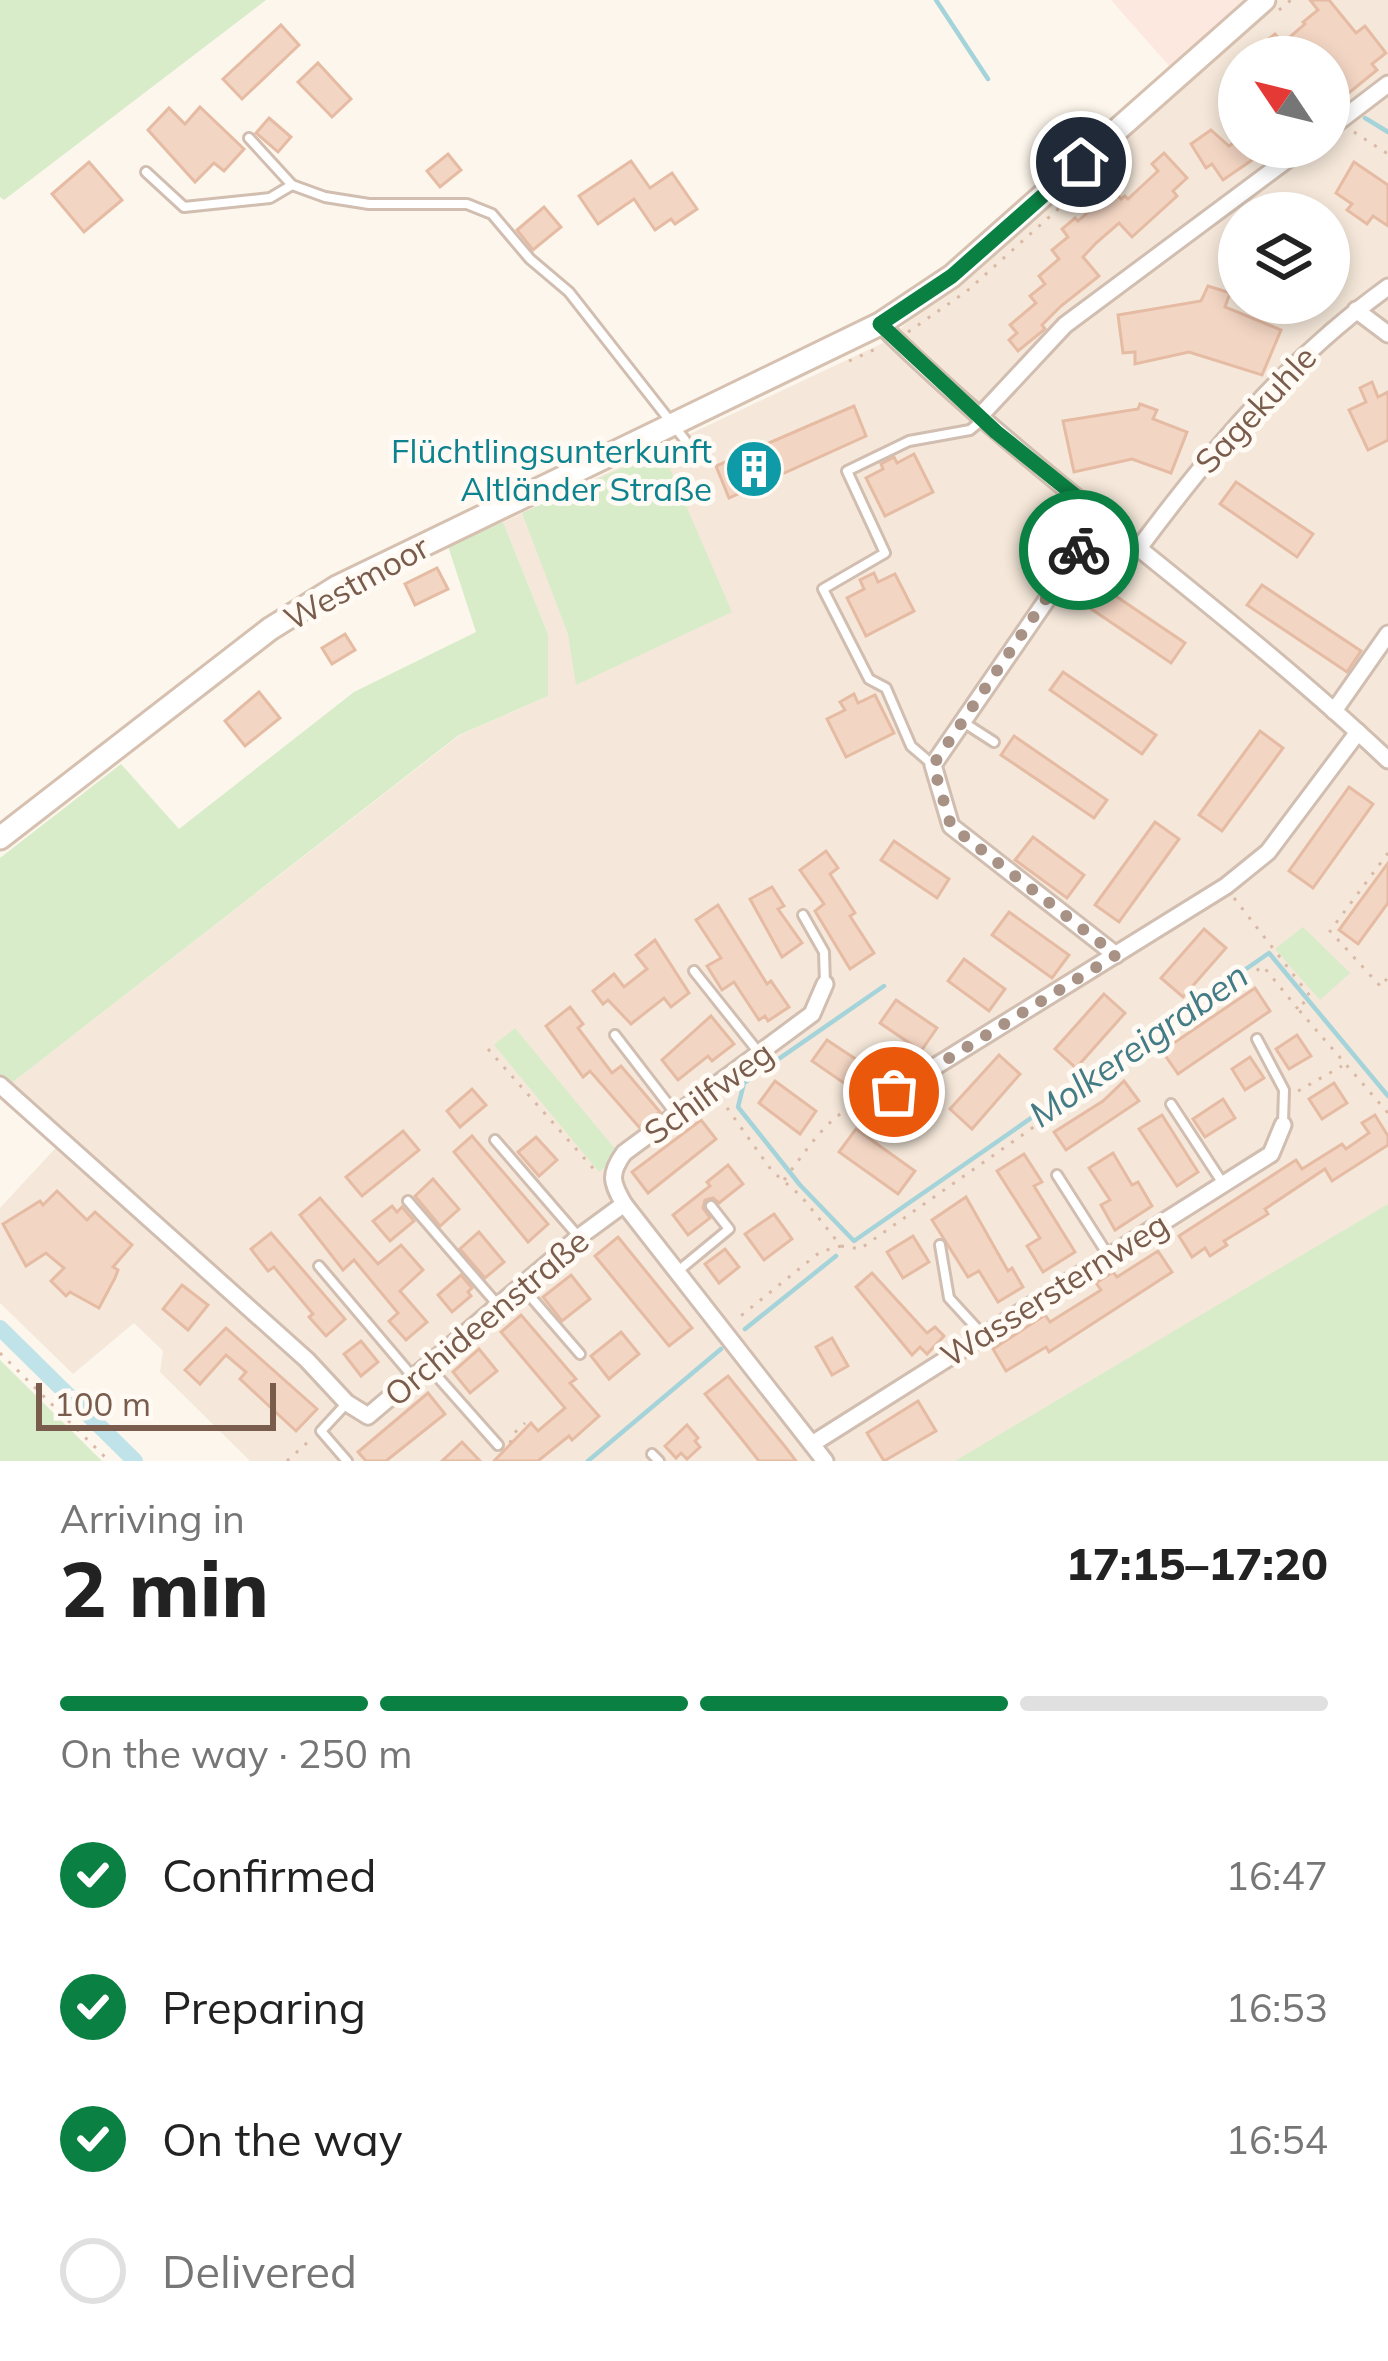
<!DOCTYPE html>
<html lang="en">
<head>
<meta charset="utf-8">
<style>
	body { margin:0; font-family:Mulish,sans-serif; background:#f6f6f6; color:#222; height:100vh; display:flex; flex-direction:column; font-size:45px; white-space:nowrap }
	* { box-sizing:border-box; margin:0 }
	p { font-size:39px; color:#767676 }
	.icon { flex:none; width:66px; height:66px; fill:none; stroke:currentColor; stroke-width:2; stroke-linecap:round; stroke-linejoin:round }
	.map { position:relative; height:1461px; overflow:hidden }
	.drawer { display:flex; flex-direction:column; background:#fff; flex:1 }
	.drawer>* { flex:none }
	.needle { width:78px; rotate:305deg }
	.tools { position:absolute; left:1218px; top:36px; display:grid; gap:24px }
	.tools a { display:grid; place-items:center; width:132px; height:132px; border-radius:50%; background:#fff; box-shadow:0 6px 18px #0003; font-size:60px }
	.scale { position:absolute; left:36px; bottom:30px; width:240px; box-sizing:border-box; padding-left:12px; border:6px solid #7a5c4d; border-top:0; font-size:33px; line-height:42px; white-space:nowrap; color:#7a5c4d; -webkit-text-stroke:9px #fffaf3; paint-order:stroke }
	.pin { position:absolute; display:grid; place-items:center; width:102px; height:102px; color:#fff; margin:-51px; border:6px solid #fff; border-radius:50%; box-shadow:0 3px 12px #0007 }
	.courier { position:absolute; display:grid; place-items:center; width:120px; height:120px; margin:-60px; border:9px solid #0b8043; border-radius:50%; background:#fff; color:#222; box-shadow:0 3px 15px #0007 }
	.head em { font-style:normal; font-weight:800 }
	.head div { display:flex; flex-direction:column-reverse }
	.head { display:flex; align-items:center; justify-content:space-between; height:204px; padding:0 60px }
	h1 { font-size:78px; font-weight:800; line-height:90px }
	.bar { display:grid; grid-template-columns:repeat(4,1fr); gap:18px 12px; align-content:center; height:144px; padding:0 60px }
	.bar i { height:15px; border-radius:9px; background:#e0e0e0 }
	.bar .active { background:#0b8043 }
	.bar p { grid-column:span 4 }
	ol { padding:0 60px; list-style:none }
	li { display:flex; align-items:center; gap:36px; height:132px }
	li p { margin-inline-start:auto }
	li .icon { padding:12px; border-radius:50%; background:#0b8043; color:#fff; stroke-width:4 }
	li:last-child { color:#767676 }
	li i { width:66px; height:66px; border:6px solid #e0e0e0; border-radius:50% }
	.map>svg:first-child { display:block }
</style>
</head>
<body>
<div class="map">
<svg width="1388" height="1461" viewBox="0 0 1388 1461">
	<rect width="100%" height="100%" fill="#fdf6ec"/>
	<path fill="#f5e8da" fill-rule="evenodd" d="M1279,0H1388V1461H250L160,1372L163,1351L134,1323L73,1374L0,1303V1208L62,1141L4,1089L460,735L548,696V634L503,522L885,342ZM1239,57H1329V147H1239ZM1239,213H1329V303H1239Z"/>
	<path fill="#fde8e0" d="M1111,0H1263L1178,76Z"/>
	<g fill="#d8ecc9">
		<path d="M0,0H266L4,200L0,197Z"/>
		<path d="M662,450L732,612L576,685L568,634L522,513Z"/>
		<path d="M503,522L548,634V696L459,735L4,1089L0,1085V858L121,764L179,829L354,692L476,632L448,546Z"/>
		<path d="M1303,927L1350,973L1320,1000L1275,949Z"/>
		<path d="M515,1028L620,1155L599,1172L494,1045Z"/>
		<path d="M1388,1204V1461H955Z"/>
		<path d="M0,1360L102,1461H0Z"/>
	</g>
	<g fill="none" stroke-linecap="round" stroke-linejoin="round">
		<g stroke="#a5d3da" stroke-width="4.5">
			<path d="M936,0L988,79"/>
			<path d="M1365,118L1388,132"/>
			<path d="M884,986L744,1083L738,1107L800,1185L854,1241L1269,953L1388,1096"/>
			<path d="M745,1329L836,1256"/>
			<path d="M588,1461L721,1349"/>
		</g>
		<path stroke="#bfe3e8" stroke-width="16" d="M0,1328L135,1461"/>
	</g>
	<g fill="#f3d5c3" stroke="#e6bba3" stroke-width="3">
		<path d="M1310,0H1329L1356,33L1365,26L1386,53L1372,64L1377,70L1329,109V57H1264L1257,48L1275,34L1283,43L1305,24L1303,22L1318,10Z"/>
		<path d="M281,25L299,45L242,99L223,79Z"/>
		<path d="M318,63L351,99L332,117L298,82Z"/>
		<path d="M200,107L244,149L224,171L214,163L195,182L148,130L169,108L185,124Z"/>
		<path d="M269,118L291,137L278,152L256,133Z"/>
		<path d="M1211,130L1229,146L1239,139V147H1271L1223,180L1212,164L1206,168L1191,144Z"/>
		<path d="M1164,153L1187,178L1173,191L1177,196L1132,237L1119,223L1096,243L1083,257L1099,276L1061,306L1042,325L1045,329L1018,351L1009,340L1017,333L1010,325L1036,303L1030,296L1045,284L1039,276L1059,259L1052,250L1068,237L1062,229L1075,218L1078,221L1113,190L1121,199L1125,196L1128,199L1158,171L1152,164Z"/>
		<path d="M448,154L461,170L440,187L427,171Z"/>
		<path d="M631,161L650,188L672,173L697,209L675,224L671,219L655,230L634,199L598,224L579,196Z"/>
		<path d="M89,162L122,200L84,232L52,194Z"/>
		<path d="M1354,162L1388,185V226L1373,216L1367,224L1347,210L1352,204L1336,193Z"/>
		<path d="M544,207L561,227L533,250L517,230Z"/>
		<path d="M1208,286L1230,293L1225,307L1281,330L1262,375L1189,352L1135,364V352L1123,353L1118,315L1201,301Z"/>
		<path d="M1372,382L1378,397L1388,392V440L1368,450L1349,410L1366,402L1360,388Z"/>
		<path d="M1140,404L1157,410L1153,419L1187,432L1171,473L1132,459L1074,472L1063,421L1138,409Z"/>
		<path d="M854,406L866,436L729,498L716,466Z"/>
		<path d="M914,454L933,492L885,516L866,478L883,469L881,464L894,457L897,463Z"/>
		<path d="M1236,482L1313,534L1297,557L1220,504Z"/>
		<path d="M437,568L448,589L415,605L405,584Z"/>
		<path d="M874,573L878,582L895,574L914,611L866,636L847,598L864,589L860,580Z"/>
		<path d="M1098,584L1185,643L1171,663L1084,604Z"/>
		<path d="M1262,585L1361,651L1347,672L1247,605Z"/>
		<path d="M345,634L355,650L332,664L322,648Z"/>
		<path d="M1063,672L1156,735L1142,754L1050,690Z"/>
		<path d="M259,692L280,718L245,746L225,721Z"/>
		<path d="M854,694L858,703L875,695L894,733L846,757L827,719L845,710L840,702Z"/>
		<path d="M1260,731L1283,748L1222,831L1199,815Z"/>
		<path d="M1014,736L1107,800L1094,818L1001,755Z"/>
		<path d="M1349,787L1373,804L1313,888L1289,871Z"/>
		<path d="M1155,822L1179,839L1119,922L1095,905Z"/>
		<path d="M1033,837L1084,875L1067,898L1015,860Z"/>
		<path d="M894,841L949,879L937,898L881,860Z"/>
		<path d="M826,851L838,868L830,874L855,913L850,916L874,953L850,969L815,911L824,904L800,870Z"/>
		<path d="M1388,863V903L1358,944L1339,930Z"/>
		<path d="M772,887L784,906L778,909L802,943L782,957L750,899Z"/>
		<path d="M718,905L767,984L771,981L789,1007L768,1021L765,1016L759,1020L734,982L722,990L707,966L721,958L696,920Z"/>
		<path d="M1009,912L1069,955L1052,978L992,935Z"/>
		<path d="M1204,929L1226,948L1183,997L1161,978Z"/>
		<path d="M655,940L689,993L671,1007L664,998L631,1024L608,1000L603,1004L593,991L614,974L624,987L647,969L636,955Z"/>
		<path d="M964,959L1005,989L989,1011L948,981Z"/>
		<path d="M1255,988L1270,1011L1178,1074L1162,1051Z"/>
		<path d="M1104,994L1125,1013L1076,1068L1055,1049Z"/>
		<path d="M896,1000L937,1028L921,1051L880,1023Z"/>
		<path d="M570,1007L583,1024L578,1028L612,1073L621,1066L660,1112L639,1127L590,1071L583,1077L546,1026Z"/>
		<path d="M711,1016L734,1044L712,1061L708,1056L678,1080L662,1060Z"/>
		<path d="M1297,1035L1311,1056L1289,1069L1276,1049Z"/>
		<path d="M827,1040L869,1068L854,1090L812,1061Z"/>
		<path d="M999,1055L1020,1074L972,1129L950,1109Z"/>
		<path d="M1250,1057L1264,1078L1245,1090L1232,1069Z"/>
		<path d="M775,1081L816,1111L800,1134L759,1103Z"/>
		<path d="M1124,1081L1139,1101L1066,1150L1054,1132L1103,1101Z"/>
		<path d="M1334,1083L1347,1103L1322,1119L1309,1099Z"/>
		<path d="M472,1089L486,1105L460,1127L447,1111Z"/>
		<path d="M1223,1099L1235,1118L1205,1137L1193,1119Z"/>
		<path d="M1162,1115L1198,1172L1177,1186L1139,1129Z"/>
		<path d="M1375,1115L1388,1136V1145L1332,1181L1325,1169L1265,1209L1268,1214L1224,1241L1227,1245L1210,1256L1205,1248L1192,1257L1179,1236L1296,1160L1302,1169L1342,1144L1346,1149L1369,1133L1362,1123Z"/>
		<path d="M701,1120L716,1139L648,1193L632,1172Z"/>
		<path d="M856,1129L915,1171L898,1194L839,1152Z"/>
		<path d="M403,1131L419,1150L362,1196L346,1177Z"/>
		<path d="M472,1136L548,1224L528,1242L454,1152Z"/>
		<path d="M536,1137L557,1160L539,1176L518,1152Z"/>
		<path d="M1113,1153L1132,1185L1138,1182L1152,1206L1115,1230L1101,1205L1110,1200L1089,1168Z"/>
		<path d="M1024,1154L1042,1182L1034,1186L1075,1252L1043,1272L1027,1246L1040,1238L997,1171Z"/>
		<path d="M728,1165L743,1184L719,1203L713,1198L705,1200L703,1208L710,1218L688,1235L673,1215L710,1186L707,1182Z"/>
		<path d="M433,1179L459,1209L440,1226L415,1196Z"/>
		<path d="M57,1191L87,1220L95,1212L132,1245L113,1267L118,1270L115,1278L99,1308L70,1292L66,1296L51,1281L64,1268L46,1253L26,1266L3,1224L40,1201L43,1205Z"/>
		<path d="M966,1197L1008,1271L1012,1268L1023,1287L998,1302L979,1271L968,1277L932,1220Z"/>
		<path d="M320,1198L378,1264L401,1245L423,1270L400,1291L427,1322L406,1340L389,1321L398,1313L354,1260L343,1270L300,1215Z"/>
		<path d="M392,1206L397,1212L402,1207L414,1221L390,1241L373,1221Z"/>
		<path d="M774,1214L792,1239L764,1260L745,1234Z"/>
		<path d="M479,1232L504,1262L485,1278L460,1249Z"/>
		<path d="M271,1233L345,1319L326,1336L309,1317L313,1314L274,1267L268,1271L251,1249Z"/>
		<path d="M913,1236L929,1262L903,1278L887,1252Z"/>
		<path d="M618,1237L692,1328L669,1346L595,1256Z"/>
		<path d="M725,1249L739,1267L719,1283L705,1264Z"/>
		<path d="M1158,1251L1172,1272L1049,1352L1046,1347L1006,1371L993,1349L1045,1315L1050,1322L1101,1290L1096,1283L1113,1272L1117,1277Z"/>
		<path d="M872,1273L927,1333L935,1327L944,1336L927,1354L920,1347L912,1355L856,1287Z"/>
		<path d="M461,1275L472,1288L468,1292L471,1296L452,1312L438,1295Z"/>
		<path d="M571,1275L590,1299L562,1321L543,1297Z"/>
		<path d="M182,1285L208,1305L188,1330L163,1309Z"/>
		<path d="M521,1315L576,1379L570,1383L599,1416L572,1440L569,1436L538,1461H494L531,1423L538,1431L565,1408L501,1332Z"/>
		<path d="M226,1328L317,1409L296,1431L240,1379L246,1372L226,1355L200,1384L185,1370Z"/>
		<path d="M621,1332L639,1354L609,1379L591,1356Z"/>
		<path d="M832,1338L848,1366L832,1375L816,1347Z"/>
		<path d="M361,1341L378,1362L361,1376L344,1354Z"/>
		<path d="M479,1349L497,1371L470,1393L453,1372Z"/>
		<path d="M728,1376L787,1449L796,1461H759L740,1437L705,1394Z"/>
		<path d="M428,1393L445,1414L386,1461H366L358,1452Z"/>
		<path d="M918,1401L936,1431L884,1461L867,1433Z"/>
		<path d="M687,1425L698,1438L695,1441L700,1447L687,1459L681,1453L676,1458L665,1446Z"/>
		<path d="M462,1442L480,1461H442Z"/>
	</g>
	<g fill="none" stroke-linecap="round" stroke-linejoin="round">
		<defs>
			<g id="lane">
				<path d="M249,138L292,185L325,197L369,204H467L492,214L530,259L569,292L685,440"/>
				<path d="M146,172L184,207L270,198L292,185"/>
				<path d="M963,722L994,742"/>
				<path d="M932,764L911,746L886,688L869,679L823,589L885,553L847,471L909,441L970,430L982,420"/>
				<path d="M803,915L824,952L825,984"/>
				<path d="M694,971L760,1054"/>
				<path d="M615,1035L675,1113"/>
				<path d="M1257,1039L1284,1090L1283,1123"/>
				<path d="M1171,1104L1222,1182"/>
				<path d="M495,1140L578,1236"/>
				<path d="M1057,1175L1108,1255"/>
				<path d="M408,1201L497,1304"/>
				<path d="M940,1245L949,1298L982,1334"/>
				<path d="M319,1266L413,1377"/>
				<path d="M678,1271L729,1229L711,1206"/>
				<path d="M523,1288L580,1354"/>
				<path d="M428,1366L498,1445"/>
				<path d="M346,1404L321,1431L347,1461"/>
				<path d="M652,1454L659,1461"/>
			</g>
			<g id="street">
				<path d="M1329,129L1388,84"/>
				<path d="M1356,310L1388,334"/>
				<path d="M880,324C1039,481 1226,607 1388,760"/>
				<path d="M979,417L1065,325L1304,147"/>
				<path d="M1103,518L933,765L951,826L1116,955"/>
				<path d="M1139,548C1212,450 1288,359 1388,287"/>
				<path d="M1334,711L1388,634"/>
				<path d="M0,1085L307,1360L347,1403L368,1416L579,1237L624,1204L825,1461"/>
				<path d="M894,1092L1226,886L1268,852L1358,732"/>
				<path d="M624,1204C611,1182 609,1174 624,1153L812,1014L825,984"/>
				<path d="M812,1444L1271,1154L1283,1125"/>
			</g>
			<path id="secondary" d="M0,838L270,629L337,587L880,324L952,276L1264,0"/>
		</defs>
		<use href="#lane" stroke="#d1beb0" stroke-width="14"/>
		<use href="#street" stroke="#d1beb0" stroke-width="21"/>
		<use href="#secondary" stroke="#d6c0b0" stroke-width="27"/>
		<g stroke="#d9b8a5" stroke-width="3" stroke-dasharray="3 9" stroke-linecap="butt">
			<path d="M1279,10L1291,0"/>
			<path d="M1354,132L1388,154"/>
			<path d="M908,332L967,291L1067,201"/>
			<path d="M849,361L878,348"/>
			<path d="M1388,853L1330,931L1381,987L1388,977"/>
			<path d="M1234,898L1310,996L1298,1009L1388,1113"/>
			<path d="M488,1049L598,1174"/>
			<path d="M1298,1091L1342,1066"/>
			<path d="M720,1098L772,1171L801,1196L841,1246L820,1252L737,1319"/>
			<path d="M784,1180C812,1143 832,1107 880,1095"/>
			<path d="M841,1246L860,1249L1263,966L1298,1009"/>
			<path d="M0,1353L109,1461"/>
			<path d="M510,1443L513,1434L525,1423"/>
			<path d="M287,1461L310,1440"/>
		</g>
		<use href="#lane" stroke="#fff" stroke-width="8"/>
		<use href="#street" stroke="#fff" stroke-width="15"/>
		<use href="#secondary" stroke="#fff" stroke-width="21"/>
	</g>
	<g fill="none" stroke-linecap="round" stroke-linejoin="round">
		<path stroke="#a89285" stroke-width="12" stroke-dasharray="0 21.6" d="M894,1092L1116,955L951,826L933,765L1079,550"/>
		<path stroke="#0b8043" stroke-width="15" d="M1079,550L1103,518L996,432L880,324L952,276L1081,162"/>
	</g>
	<defs>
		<symbol id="building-disc" viewBox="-11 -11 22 22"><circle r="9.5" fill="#0f9aa8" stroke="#fffaf3"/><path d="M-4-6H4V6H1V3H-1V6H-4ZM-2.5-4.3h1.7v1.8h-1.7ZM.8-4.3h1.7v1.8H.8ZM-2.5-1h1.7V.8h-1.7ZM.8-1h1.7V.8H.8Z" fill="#fff"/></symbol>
	</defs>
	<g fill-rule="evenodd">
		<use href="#building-disc" x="721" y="436" width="66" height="66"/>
	</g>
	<g text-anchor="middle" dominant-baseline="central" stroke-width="10" stroke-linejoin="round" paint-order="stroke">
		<g font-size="33" fill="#7a5c4d" stroke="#fffaf3">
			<text transform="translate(1255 409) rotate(-47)">Sagekuhle</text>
			<text transform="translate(356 582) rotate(-29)">Westmoor</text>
			<text transform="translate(708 1092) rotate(-36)">Schilfweg</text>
			<text transform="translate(1054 1289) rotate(-32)">Wassersternweg</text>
			<text transform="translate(486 1317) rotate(-40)">Orchideenstraße</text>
		</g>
		<g font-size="33" fill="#0d838f" stroke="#fffaf3" text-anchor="end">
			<text x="712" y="450">Flüchtlingsunterkunft<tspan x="712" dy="38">Altländer Straße</tspan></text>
		</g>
		<g font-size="36" font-style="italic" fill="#437c86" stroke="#fffaf3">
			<text transform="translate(1138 1044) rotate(-35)">Molkereigraben</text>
		</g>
	</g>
</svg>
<div class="tools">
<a><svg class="needle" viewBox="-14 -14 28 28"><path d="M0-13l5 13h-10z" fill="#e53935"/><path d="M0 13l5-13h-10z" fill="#767676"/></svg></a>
<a><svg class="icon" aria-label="layers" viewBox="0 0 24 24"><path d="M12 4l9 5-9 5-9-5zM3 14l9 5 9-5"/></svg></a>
</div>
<div class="scale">100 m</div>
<div class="pin" style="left:894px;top:1092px;background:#ea580c"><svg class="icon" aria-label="bag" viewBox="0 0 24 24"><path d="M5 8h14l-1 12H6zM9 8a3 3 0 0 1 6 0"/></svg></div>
<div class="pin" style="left:1081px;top:162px;background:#1f2937"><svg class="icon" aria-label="home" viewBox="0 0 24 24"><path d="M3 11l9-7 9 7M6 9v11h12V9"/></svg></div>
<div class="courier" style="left:1079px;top:550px"><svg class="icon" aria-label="bike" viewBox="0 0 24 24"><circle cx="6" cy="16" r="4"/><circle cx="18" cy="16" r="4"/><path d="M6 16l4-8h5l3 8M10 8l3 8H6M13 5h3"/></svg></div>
</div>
<section class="drawer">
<div class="head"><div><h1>2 min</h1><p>Arriving in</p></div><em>17:15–17:20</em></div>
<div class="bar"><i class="active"></i><i class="active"></i><i class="active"></i><i></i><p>On the way · 250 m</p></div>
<ol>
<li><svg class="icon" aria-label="check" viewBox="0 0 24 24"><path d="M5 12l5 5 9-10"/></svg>Confirmed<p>16:47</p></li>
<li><svg class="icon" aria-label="check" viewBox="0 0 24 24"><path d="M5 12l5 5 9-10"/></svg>Preparing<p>16:53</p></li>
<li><svg class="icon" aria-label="check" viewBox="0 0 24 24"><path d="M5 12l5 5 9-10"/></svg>On the way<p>16:54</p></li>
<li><i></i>Delivered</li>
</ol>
</section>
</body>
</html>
